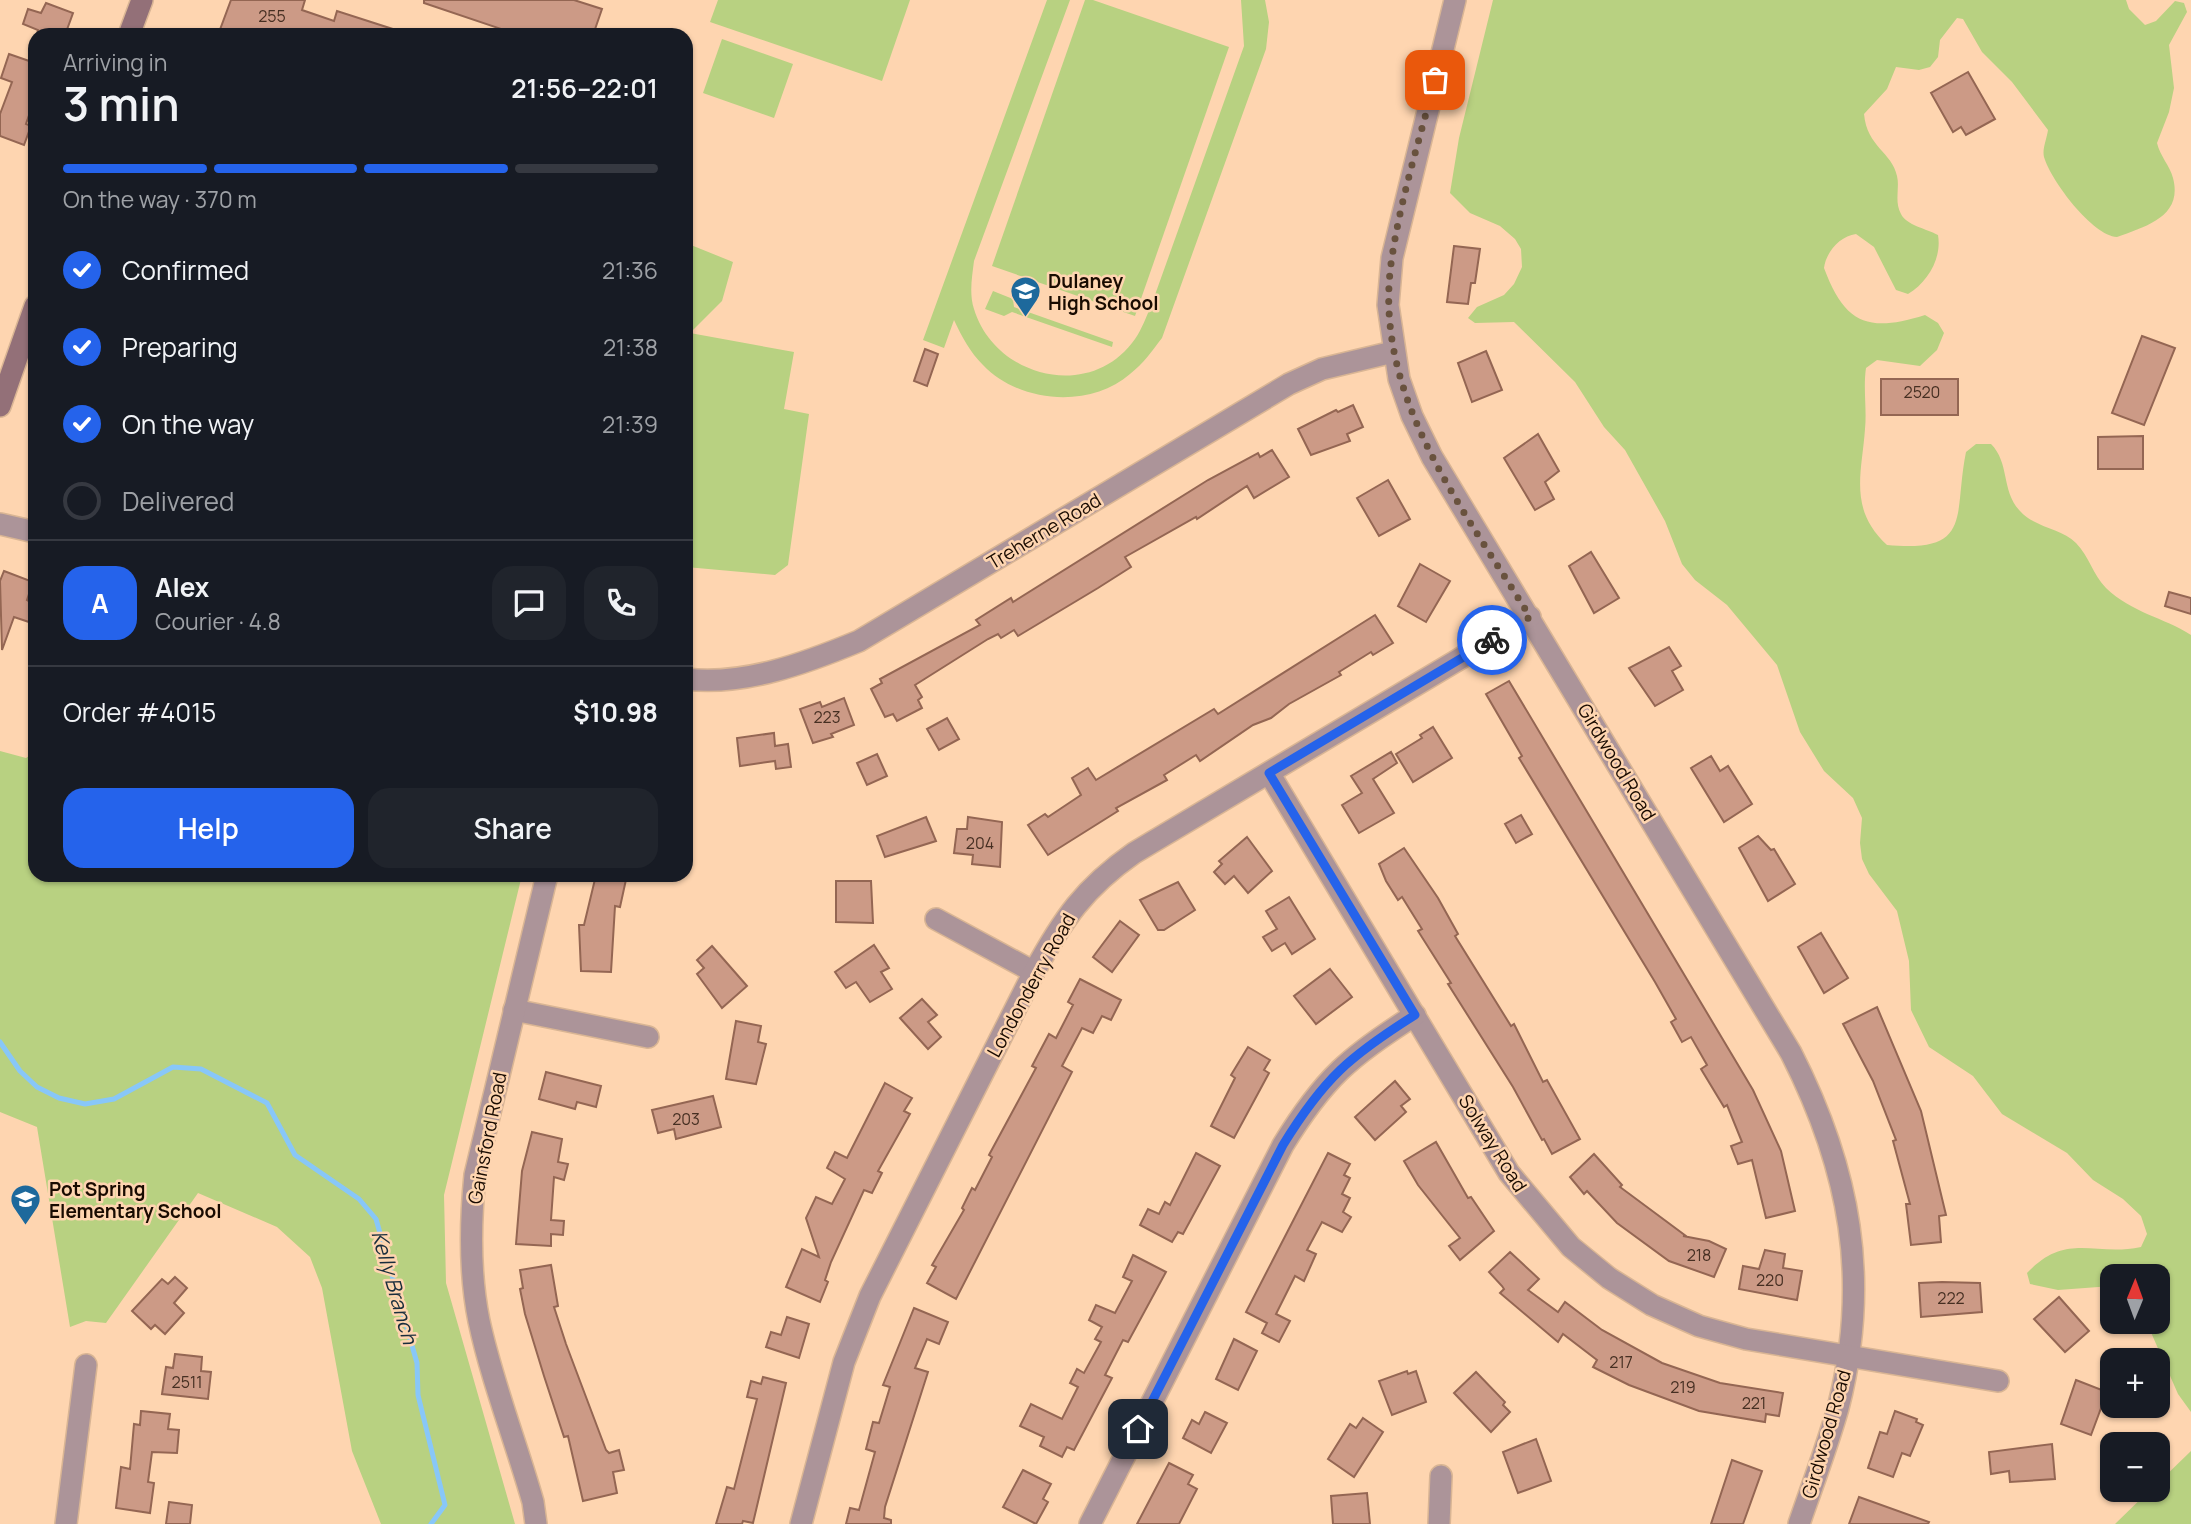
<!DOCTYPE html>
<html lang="en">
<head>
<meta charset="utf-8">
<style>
	body { margin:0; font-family:Manrope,sans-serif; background:#20242c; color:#f1f3f6; height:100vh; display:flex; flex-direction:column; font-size:26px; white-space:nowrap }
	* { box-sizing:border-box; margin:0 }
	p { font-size:23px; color:#9ea1a6 }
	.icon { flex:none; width:38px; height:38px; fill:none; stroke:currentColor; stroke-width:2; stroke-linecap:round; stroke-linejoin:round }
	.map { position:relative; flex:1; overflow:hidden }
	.drawer { position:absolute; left:28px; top:28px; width:665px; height:854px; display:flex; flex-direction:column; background:#171b24; border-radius:21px; box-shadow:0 2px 5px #0004 }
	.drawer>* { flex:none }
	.needle { width:46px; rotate:1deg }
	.fabs { position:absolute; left:2100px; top:1264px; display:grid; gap:14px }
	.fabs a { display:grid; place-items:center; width:70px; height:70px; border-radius:14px; background:#171b24; box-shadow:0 2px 5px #0004; font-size:35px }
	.pin { position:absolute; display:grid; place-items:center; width:60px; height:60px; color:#fff; margin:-30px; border-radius:14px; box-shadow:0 4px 10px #0006 }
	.courier { position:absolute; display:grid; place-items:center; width:70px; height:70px; margin:-35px; border:5px solid #2563eb; border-radius:50%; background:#fff; color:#222; box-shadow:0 2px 9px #0007 }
	.overview em { font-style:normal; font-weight:600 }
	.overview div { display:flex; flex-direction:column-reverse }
	.overview { display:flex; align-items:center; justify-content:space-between; height:119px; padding:0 35px }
	h1 { font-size:46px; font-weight:600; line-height:52px }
	.bar { display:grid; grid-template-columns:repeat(4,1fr); gap:10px 7px; align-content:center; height:84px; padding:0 35px }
	.bar i { height:9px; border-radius:5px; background:#363941 }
	.bar .active { background:#2563eb }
	.bar p { grid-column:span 4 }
	.line { display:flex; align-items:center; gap:18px; padding:0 35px; border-top:2px solid #363941 }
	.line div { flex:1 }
	.round { display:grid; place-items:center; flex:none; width:74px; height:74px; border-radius:21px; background:#20242c }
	ol { padding:0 35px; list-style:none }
	li { display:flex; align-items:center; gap:21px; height:77px }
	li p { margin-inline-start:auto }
	li .icon { padding:7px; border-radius:50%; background:#2563eb; color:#fff; stroke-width:4 }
	li:last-child { color:#9ea1a6 }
	li i { width:38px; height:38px; border:4px solid #363941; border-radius:50% }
	.action { display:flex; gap:14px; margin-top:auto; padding:14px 35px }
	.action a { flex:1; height:80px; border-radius:21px; background:#2563eb; color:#fff; font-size:28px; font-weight:600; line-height:80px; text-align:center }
	.action a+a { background:#20242c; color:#f1f3f6 }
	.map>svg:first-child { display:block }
</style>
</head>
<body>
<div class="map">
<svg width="2191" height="1524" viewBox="0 0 2191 1524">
	<rect width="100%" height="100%" fill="#fed5b0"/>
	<g fill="#b8d181">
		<path d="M718,0H910L882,81L710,22Z"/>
		<path d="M1047,0H1070L974,261C972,277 969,294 974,309C995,378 1091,402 1135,339C1142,329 1146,317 1151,306L1244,46L1241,0H1265L1269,22L1266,49L1162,338C1152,351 1143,364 1130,374C1090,409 1019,403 983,365C970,352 962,337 954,320L944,348L923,340Z"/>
		<path d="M1085,0H1093L1229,47L1135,316L992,266Z"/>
		<path d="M1493,0H2126L2129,9L2145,25L2156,21L2175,1L2184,3L2187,12L2169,45L2174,88L2169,112L2157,143C2160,156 2170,166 2173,178C2183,216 2147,226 2117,237C2093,236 2051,181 2044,157C2042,149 2047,138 2048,130L2012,82L1982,52L1963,19L1957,18L1940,40L1938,57L1930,67L1919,70L1896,67L1887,89L1864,114C1867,147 1892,152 1897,176C1900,188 1894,201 1901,214C1906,225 1927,229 1938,235C1942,258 1928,282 1908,294L1896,290L1874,247L1856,234C1840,236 1826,252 1824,268C1845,324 1868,333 1925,315L1938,323L1944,333L1937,350L1920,366L1877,360L1866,368C1863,388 1867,409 1865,429C1862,473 1848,509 1887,545C1974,553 1953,516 1966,452L1976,444H1991C2010,463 2001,491 2020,511C2035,528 2061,528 2076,543C2089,556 2093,575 2106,588C2132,613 2163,617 2191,635V1412L2178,1394L2146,1321H2158V1276H2112V1286L2058,1290L2030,1284L2027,1273C2067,1231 2094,1257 2141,1247L2147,1234L2141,1216L2123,1199L2093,1180L2067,1153L2002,1114L1973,1076L1929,1047L1911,1010L1909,961L1897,911L1869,874L1862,859L1860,843L1862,818L1853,798L1824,771L1800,732L1777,665L1727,605L1695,580L1682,564L1665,521L1625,450L1604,427L1575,382L1514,322L1475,323L1468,318L1477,307L1504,295L1514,284L1522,267L1521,249L1515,239L1500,226L1470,213L1450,193L1459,138Z"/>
		<path d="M722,39L793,64L774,118L703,93Z"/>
		<path d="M686,243L733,262L722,301L690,333L794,352L784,409L809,414L788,565L775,575L686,567Z"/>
		<path d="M993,291L1013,299L1014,307L1113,342L1112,347L1012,312L1004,316L985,309Z"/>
		<path d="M0,751L26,758L35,752V875H522L444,1195L446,1283L515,1524H381L352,1451L322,1288L310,1257L277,1227L198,1193L106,1323L86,1321L70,1327L37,1127L0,1112Z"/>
		<path d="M2191,1451V1524H2115L2151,1489H2158V1483Z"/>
	</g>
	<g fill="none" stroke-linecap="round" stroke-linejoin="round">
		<path stroke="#88c7f8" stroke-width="5" d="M0,1042L20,1071L37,1087L59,1098L85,1104L114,1099L173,1067L201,1069L267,1103L295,1155L359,1199L376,1219L417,1363L418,1395L445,1505L431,1524"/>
	</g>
	<g fill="#cc9a86" stroke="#946653" stroke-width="2">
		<path d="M231,0H305L302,10L334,21L337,11L402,32L401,35H218Z"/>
		<path d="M424,0H574L602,9L593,35H519L424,3Z"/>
		<path d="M46,3L73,13L65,35H37L38,30L23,24L28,9L41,13Z"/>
		<path d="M9,54L35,63V98L26,124L31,126L24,145L0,136V114L12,82L1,78Z"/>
		<path d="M1968,72L1995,119L1966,135L1961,127L1953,132L1931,93Z"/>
		<path d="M1454,246L1480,249L1475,283H1471L1468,304L1447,302Z"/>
		<path d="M2142,336L2175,348L2144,425L2112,413Z"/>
		<path d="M925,349L938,354L927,386L914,381Z"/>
		<path d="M1486,351L1502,390L1472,402L1458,363Z"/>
		<rect x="1881" y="379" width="77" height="36"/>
		<path d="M1353,405L1363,427L1347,434L1350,441L1311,455L1298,429L1336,410L1338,412Z"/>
		<path d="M1538,434L1559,471L1545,482L1554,499L1535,510L1504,458Z"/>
		<path d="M2143,436V469H2098V437Z"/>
		<path d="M1272,450L1289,477L1254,498L1247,486L1197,519L1196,517L1125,557L1131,567L1098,588L1018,636L1014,630L1001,638L998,634L988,639L915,685L922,697L918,700L922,708L897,721L893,714L885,717L871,689L882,683L880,679L980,625L976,620L1011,598L1013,602L1208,480L1258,453L1260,457Z"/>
		<path d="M1388,480L1410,519L1379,536L1357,498Z"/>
		<path d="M1591,552L1619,598L1594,613L1569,566Z"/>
		<path d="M1420,564L1450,581L1426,622L1398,606Z"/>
		<path d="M4,571L33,582L27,600L35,605V624L14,617L2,650L0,581Z"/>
		<path d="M2169,592L2191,598V614L2165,606Z"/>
		<path d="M1375,615L1393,643L1373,655L1371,652L1339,672L1341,675L1289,704L1271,718L1253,725L1200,761L1196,755L1164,775L1167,780L1116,808L1118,811L1048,855L1028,825L1045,814L1048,817L1081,795L1072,778L1088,768L1096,780L1214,709L1218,714Z"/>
		<path d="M1669,647L1681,666L1672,671L1683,690L1655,706L1629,668Z"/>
		<path d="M1509,681L1753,1090L1781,1151L1795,1211L1766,1218L1752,1160L1738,1164L1731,1146L1742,1142L1727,1105L1724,1107L1701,1069L1707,1065L1691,1037L1682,1042L1671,1022L1676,1019L1655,982L1519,758L1522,756L1486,694Z"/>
		<path d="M844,698L854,725L831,734L833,737L813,743L800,709L820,702L822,707Z"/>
		<path d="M947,718L959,739L939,750L927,729Z"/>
		<path d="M1433,727L1452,758L1413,782L1396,754L1422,738L1420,735Z"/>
		<path d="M774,733L775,746L788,744L791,767L776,769L775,761L740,766L737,738Z"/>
		<path d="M1391,752L1397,763L1373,779L1394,813L1359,833L1342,805L1362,793L1351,776Z"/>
		<path d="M877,754L887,776L867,785L857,763Z"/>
		<path d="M1711,756L1720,771L1728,766L1752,804L1724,822L1691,768Z"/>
		<path d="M1521,815L1532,834L1516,843L1505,824Z"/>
		<path d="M926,817L936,841L885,857L877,836Z"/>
		<path d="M968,817L1002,822L1000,867L972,864L973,855L954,853L957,829H967Z"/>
		<path d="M1758,836L1771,850L1774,849L1795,884L1768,901L1739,848Z"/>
		<path d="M1247,837L1272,871L1248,893L1234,876L1225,884L1214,872L1222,864L1219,861Z"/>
		<path d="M1404,848L1438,898L1458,934L1455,936L1511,1026L1514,1024L1543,1082L1547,1080L1580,1139L1552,1154L1544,1139L1542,1140L1513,1087L1448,984L1451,983L1418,931L1422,929L1402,897L1398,900L1386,881L1379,864Z"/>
		<path d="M596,875H627L620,907L615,906L611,972L581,971L579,925H584Z"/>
		<path d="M836,881H871L873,923L836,922Z"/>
		<path d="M1178,882L1195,910L1164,930H1158L1140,900Z"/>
		<path d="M1289,897L1315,939L1292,954L1285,943L1272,951L1263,937L1277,929L1266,911Z"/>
		<path d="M1120,921L1139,935L1112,972L1093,957Z"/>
		<path d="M1821,933L1848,978L1824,993L1798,947Z"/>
		<path d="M874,945L889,968L881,972L892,989L870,1002L856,982L846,988L835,972Z"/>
		<path d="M712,946L747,986L722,1008L697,974L704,968L697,960Z"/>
		<path d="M1330,969L1352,997L1316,1024L1294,996Z"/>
		<path d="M1080,979L1121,1000L1111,1020L1102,1016L1093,1033L1082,1028L1062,1066L1072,1072L956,1299L927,1283L936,1267L932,1265L964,1210L962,1208L972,1188L975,1190L992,1157L989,1155L1036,1068L1032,1066L1049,1034L1056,1038L1073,1005L1068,1002Z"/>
		<path d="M922,999L937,1015L928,1022L941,1037L928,1049L900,1018Z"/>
		<path d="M1877,1007L1921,1111L1946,1215L1939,1216L1941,1242L1911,1245L1906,1204H1910L1893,1141L1896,1140L1873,1081L1843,1024Z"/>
		<path d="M736,1021L761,1026L758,1042L766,1044L756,1084L726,1079Z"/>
		<path d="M1248,1047L1270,1060L1264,1070L1269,1073L1234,1138L1211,1126L1235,1078L1231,1075Z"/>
		<path d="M546,1072L601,1086L596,1107L577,1102L575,1109L539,1099Z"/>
		<path d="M1395,1081L1410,1099L1401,1106L1406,1112L1375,1140L1355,1117Z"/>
		<path d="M885,1083L912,1098L904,1111L910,1114L878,1171L882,1173L872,1193L864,1190L831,1262L825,1280L828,1282L820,1302L786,1287L802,1249L819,1257L806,1218L816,1197L832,1204L845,1179L827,1168L835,1152L847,1158Z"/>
		<path d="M713,1096L721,1127L676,1139L674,1129L658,1133L652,1110Z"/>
		<path d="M532,1132L562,1139L558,1162L568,1164L564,1180L554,1177L551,1220L564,1221L563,1235L551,1234V1246L516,1244L522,1171Z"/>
		<path d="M1436,1142L1468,1198L1471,1197L1494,1231L1460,1260L1449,1246L1460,1238L1418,1185L1404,1161Z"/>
		<path d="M1196,1153L1220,1166L1183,1234L1178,1232L1172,1242L1140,1225L1148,1209L1159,1214L1165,1202L1170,1205Z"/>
		<path d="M1328,1153L1350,1164L1344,1175L1350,1178L1342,1194L1350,1198L1343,1212L1351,1217L1342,1232L1322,1222L1307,1250L1316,1254L1304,1281L1295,1276L1276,1314L1290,1321L1279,1342L1262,1333L1267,1323L1246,1312Z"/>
		<path d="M1594,1154L1622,1185L1620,1187L1686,1236H1683L1709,1241L1726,1249L1714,1277L1669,1261L1617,1223L1587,1191L1584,1194L1570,1177Z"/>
		<path d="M1765,1250L1785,1254L1783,1268L1802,1271L1797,1300L1739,1289L1743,1266L1759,1269Z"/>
		<path d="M1510,1252L1539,1279L1528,1290L1558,1312L1565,1302L1602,1330L1662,1363L1720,1383L1783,1393L1779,1416L1766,1414L1765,1422L1699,1411L1629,1385L1593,1367L1597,1360L1563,1334L1558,1342L1500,1293L1504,1289L1502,1286L1489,1272Z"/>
		<path d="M1133,1255L1166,1272L1128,1342L1123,1340L1105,1375L1112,1378L1074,1450L1067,1447L1062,1457L1040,1446L1044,1437L1020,1426L1031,1404L1062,1419L1078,1387L1070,1383L1077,1369L1084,1373L1101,1342L1095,1339L1102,1327L1089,1320L1096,1305L1115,1313L1132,1281L1123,1277Z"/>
		<path d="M551,1265L558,1306L554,1307L566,1344L606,1450L609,1453L619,1450L624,1470L613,1472L617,1493L583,1501L568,1436L564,1437L544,1376L525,1314L520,1289L523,1288L520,1270Z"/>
		<path d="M175,1277L187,1288L174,1303L184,1313L165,1334L155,1325L151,1329L132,1311L162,1279L168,1284Z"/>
		<path d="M1942,1282L1980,1283L1982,1312L1921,1317L1919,1283Z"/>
		<path d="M2059,1297L2089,1331L2065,1352L2034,1319Z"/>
		<path d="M914,1308L948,1322L939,1344L927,1339L915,1368L928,1372L885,1507L884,1518L891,1520V1524H846L850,1508L859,1510L875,1452L866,1449L873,1422L879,1423L890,1387L883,1385Z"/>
		<path d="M787,1317L809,1324L799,1358L766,1347L771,1332L781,1335Z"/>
		<path d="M1234,1339L1257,1351L1238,1390L1216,1379Z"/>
		<path d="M175,1354L202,1357L201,1371L211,1372L208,1399L162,1394L166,1367L173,1368Z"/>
		<path d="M1407,1371L1408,1374L1416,1371L1426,1402L1392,1415L1379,1381Z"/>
		<path d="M1476,1372L1505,1402L1503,1405L1510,1412L1491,1432L1454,1393Z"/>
		<path d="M763,1377L786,1383L753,1523L743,1521L742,1524H716L727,1487L734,1489L757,1399L747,1397L751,1381L761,1384Z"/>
		<path d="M2076,1380L2107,1392L2091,1435L2061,1424Z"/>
		<path d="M141,1411L170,1414L168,1429L179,1430L177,1453L152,1452L148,1482L154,1483L150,1513L116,1508L121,1467L130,1469L134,1424L140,1425Z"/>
		<path d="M1895,1411L1917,1419L1916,1422L1923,1425L1910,1456L1902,1453L1893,1477L1868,1468L1880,1432L1887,1434Z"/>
		<path d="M1205,1412L1227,1423L1211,1453L1183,1438L1192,1420L1199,1424Z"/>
		<path d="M1363,1418L1383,1432L1354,1477L1328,1459L1350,1424L1356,1428Z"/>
		<path d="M1536,1439L1551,1481L1518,1493L1503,1452Z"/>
		<path d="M2052,1444L2055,1479L2010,1482L2009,1471L1991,1474L1989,1452Z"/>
		<path d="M1732,1460L1762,1471L1743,1524H1711Z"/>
		<path d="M1169,1463L1193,1475L1188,1484L1197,1489L1179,1524H1137Z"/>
		<path d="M1023,1470L1051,1484L1043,1499L1048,1502L1036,1524L1003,1507Z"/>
		<path d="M1367,1493L1370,1524H1333L1331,1496Z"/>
		<path d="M1859,1497L1929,1522L1928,1524H1849Z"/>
		<path d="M169,1502L192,1505L190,1524H166Z"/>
	</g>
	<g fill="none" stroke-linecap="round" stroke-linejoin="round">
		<defs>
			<g id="street">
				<path d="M1455,0L1392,258L1388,305L1399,379L1412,416L1432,457L1791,1053C1850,1169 1871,1280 1838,1408C1827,1447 1812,1486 1799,1524"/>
				<path d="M0,524L35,532"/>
				<path d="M686,679C744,686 806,663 859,641L1289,384L1322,369L1393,352"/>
				<path d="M1269,773L1509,1173L1571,1247L1609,1278L1652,1305L1699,1326L1746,1339L1998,1381"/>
				<path d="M936,919L1034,972"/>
				<path d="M514,1010L648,1037"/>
				<path d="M66,1524L86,1365"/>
				<path d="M536,1524L533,1502C516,1442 492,1382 479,1321C469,1272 470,1224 475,1175L547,875"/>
				<path d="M801,1524L844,1362L870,1296L1034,972C1063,919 1084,888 1134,853L1530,617"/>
				<path d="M1090,1524L1283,1145C1324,1078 1350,1056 1415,1015"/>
				<path d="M1439,1524L1441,1476"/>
			</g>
			<g id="secondary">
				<path d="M129,35L142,0"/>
				<path d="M0,406L35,306"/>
			</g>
		</defs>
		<use href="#street" stroke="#d9b594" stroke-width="24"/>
		<use href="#secondary" stroke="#d9b594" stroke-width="24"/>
		<use href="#street" stroke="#ac9499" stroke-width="21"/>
		<use href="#secondary" stroke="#937078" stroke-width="21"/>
	</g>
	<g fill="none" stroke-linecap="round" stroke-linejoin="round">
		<path stroke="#69523e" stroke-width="7" stroke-dasharray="0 12.6" d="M1435,80C1420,138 1401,197 1392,257C1370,394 1463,507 1530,617L1492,640"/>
		<path stroke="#2563eb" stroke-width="9" d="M1138,1429L1283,1145C1324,1078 1350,1056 1415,1015L1269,773L1492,640"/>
	</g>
	<defs>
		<symbol id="school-pin" viewBox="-11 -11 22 30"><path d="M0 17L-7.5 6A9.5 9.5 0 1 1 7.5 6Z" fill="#1d699c" stroke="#fed5b0"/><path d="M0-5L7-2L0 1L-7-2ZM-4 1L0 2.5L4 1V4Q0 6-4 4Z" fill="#fff"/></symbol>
	</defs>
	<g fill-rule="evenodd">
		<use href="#school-pin" x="1008" y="274" width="35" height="47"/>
		<use href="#school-pin" x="8" y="1182" width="35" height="47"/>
	</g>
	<g text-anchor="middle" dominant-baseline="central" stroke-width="5" stroke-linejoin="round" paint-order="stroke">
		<g font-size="16" fill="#462f22">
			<text x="272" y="16">255</text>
			<text x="1922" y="392">2520</text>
			<text x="827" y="717">223</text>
			<text x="980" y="843">204</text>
			<text x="686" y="1119">203</text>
			<text x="1699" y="1255">218</text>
			<text x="1770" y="1280">220</text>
			<text x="1951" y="1298">222</text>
			<text x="1621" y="1362">217</text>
			<text x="187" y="1382">2511</text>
			<text x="1683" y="1387">219</text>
			<text x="1754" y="1403">221</text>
		</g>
		<g font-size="19" font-weight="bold" fill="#190b01" stroke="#fed5b0" text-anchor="start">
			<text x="1048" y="281">Dulaney<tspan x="1048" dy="22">High School</tspan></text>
			<text x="49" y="1189">Pot Spring<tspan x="49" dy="22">Elementary School</tspan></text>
		</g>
		<g font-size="19" fill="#190b01" stroke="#fed5b0">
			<text transform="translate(1044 531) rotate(-31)">Treherne Road</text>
			<text transform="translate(1617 762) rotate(59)">Girdwood Road</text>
			<text transform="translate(1031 985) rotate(-61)">Londonderry Road</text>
			<text transform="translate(487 1138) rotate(-79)">Gainsford Road</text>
			<text transform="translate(1493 1143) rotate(58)">Solway Road</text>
			<text transform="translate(1826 1434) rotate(-74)">Girdwood Road</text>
		</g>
		<g font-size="21" font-style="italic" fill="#192d3c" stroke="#fed5b0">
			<text transform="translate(395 1287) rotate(74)">Kelly Branch</text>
		</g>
	</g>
</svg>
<div class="fabs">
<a><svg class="needle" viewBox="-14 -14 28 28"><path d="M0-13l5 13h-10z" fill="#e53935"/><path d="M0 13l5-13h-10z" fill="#9ea1a6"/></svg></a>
<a>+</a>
<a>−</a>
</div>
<div class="pin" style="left:1435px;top:80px;background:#ea580c"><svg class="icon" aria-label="bag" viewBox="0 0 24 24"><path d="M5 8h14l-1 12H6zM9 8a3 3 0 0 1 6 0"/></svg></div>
<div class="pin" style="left:1138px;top:1429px;background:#1f2937"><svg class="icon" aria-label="home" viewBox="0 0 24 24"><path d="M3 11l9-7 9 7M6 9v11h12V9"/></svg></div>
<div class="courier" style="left:1492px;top:640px"><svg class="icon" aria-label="bike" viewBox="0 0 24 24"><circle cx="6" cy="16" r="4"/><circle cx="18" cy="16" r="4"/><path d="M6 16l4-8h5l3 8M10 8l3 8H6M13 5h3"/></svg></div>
<section class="drawer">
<div class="overview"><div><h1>3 min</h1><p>Arriving in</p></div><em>21:56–22:01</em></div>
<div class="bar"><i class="active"></i><i class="active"></i><i class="active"></i><i></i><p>On the way · 370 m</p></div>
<ol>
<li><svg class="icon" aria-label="check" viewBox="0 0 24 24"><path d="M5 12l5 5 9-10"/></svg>Confirmed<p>21:36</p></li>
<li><svg class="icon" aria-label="check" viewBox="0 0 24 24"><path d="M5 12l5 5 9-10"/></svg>Preparing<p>21:38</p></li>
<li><svg class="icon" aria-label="check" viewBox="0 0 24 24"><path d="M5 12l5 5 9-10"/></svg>On the way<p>21:39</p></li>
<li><i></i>Delivered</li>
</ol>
<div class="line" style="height:126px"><b class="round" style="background:#2563eb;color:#fff">A</b><div><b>Alex</b><p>Courier · 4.8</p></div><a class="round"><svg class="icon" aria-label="chat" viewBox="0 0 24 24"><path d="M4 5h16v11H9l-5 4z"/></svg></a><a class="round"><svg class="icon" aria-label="phone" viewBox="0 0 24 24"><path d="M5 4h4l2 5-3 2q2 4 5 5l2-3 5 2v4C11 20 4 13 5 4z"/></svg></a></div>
<div class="line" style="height:91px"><div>Order #4015</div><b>$10.98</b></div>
<div class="action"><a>Help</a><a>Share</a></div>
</section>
</div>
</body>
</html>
